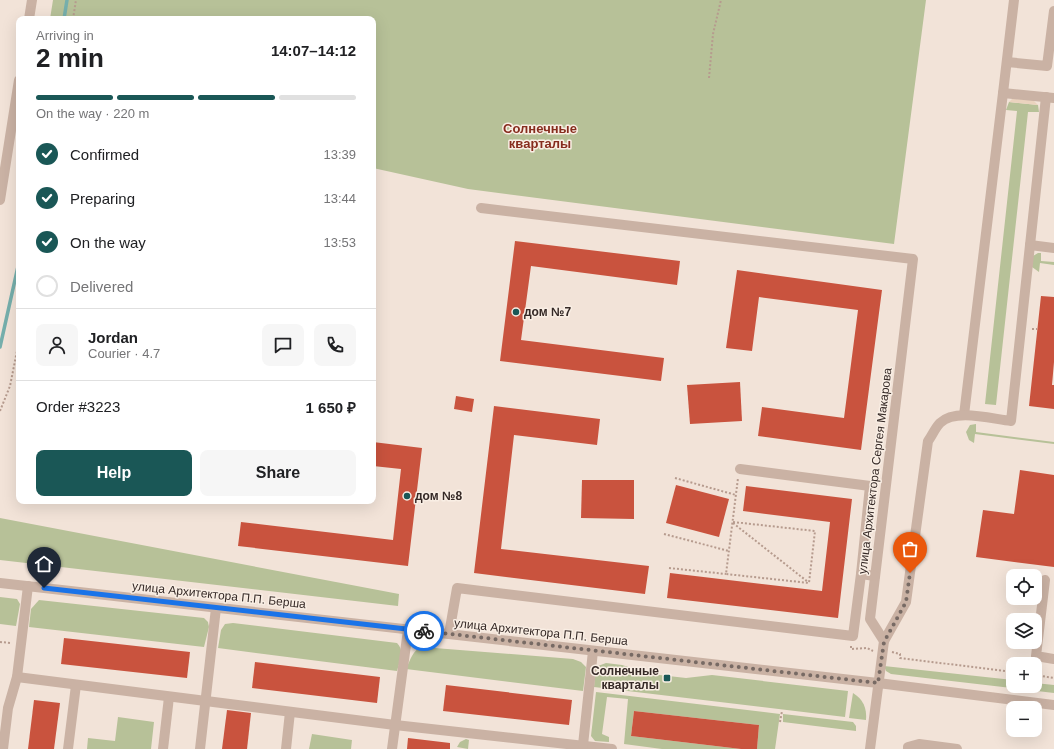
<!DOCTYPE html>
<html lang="en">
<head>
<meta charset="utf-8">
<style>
	body { margin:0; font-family:Helvetica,sans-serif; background:#f6f6f6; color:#202124; height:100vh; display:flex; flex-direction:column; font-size:15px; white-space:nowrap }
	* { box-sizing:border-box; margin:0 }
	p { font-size:13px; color:#757577 }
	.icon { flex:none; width:22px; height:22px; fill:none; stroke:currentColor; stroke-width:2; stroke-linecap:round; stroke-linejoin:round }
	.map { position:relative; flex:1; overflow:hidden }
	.side { position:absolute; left:16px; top:16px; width:360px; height:488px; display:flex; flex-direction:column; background:#fff; border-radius:8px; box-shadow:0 4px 16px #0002 }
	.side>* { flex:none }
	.buttons { position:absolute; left:1006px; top:569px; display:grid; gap:8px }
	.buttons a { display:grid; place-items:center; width:36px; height:36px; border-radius:8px; background:#fff; box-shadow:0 4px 16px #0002; font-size:20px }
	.pin { position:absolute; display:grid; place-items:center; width:34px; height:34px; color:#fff; margin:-41px -17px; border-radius:50% 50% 50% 0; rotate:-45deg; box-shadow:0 0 4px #0007 }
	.pin .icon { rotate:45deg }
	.courier { position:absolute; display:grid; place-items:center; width:40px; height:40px; margin:-20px; border:3px solid #1a73e8; border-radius:50%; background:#fff; color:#222; box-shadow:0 1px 5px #0007 }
	.overview em { font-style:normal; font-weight:700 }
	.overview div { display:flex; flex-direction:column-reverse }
	.overview { display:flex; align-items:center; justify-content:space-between; height:68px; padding:0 20px }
	h1 { font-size:26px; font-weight:700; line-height:30px }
	.bar { display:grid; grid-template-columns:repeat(4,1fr); gap:6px 4px; align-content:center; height:48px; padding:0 20px }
	.bar i { height:5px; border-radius:3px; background:#e0e0e0 }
	.bar .on { background:#1a5756 }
	.bar p { grid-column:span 4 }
	.line { display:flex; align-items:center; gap:10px; padding:0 20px; border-top:1px solid #e0e0e0 }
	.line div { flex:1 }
	.round { display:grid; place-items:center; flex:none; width:42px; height:42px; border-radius:8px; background:#f6f6f6 }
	ol { padding:0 20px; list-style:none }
	li { display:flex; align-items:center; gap:12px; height:44px }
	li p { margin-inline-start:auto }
	li .icon { padding:4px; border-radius:50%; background:#1a5756; color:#fff; stroke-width:4 }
	li:last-child { color:#757577 }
	li i { width:22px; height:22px; border:2px solid #e0e0e0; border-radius:50% }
	.action { display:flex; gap:8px; margin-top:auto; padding:8px 20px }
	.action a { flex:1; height:46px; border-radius:8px; background:#1a5756; color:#fff; font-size:16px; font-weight:700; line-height:46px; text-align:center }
	.action a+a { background:#f6f6f6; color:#202124 }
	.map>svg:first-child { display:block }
</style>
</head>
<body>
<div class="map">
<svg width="1054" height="749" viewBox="0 0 1054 749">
	<rect width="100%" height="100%" fill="#f2e3d8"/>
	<g fill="#b7c198">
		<path d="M53,0H926L894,244L468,189L373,168V19H50Z"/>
		<path d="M1009,102L1038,105L1039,112H1028L996,405L985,404L1017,111L1006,110Z"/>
		<path d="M1038,253H1041V261L1054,262V265L1040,263L1039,272L1032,267L1033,256Z"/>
		<path d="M976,424V432L1054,442V444L975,434L974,443L969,440L966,432L970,425Z"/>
		<path d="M0,518L399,594L398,606L0,560Z"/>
		<path d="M0,597L17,599L20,604L16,626L0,624Z"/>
		<path d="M39,600L204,618L208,622L209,627L204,647L29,627L31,609Z"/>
		<path d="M233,623L397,643C405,651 400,660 397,671L218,648L221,630L225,624Z"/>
		<path d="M422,647L573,659L581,662L586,667L583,691L406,669C410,661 413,649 422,647Z"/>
		<path d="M606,663L622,665L651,674L686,678L712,675L848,691L845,717L594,687L595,674L598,666Z"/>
		<path d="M884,666L1013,680V686H1035V683L1054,685V693L891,674L886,671Z"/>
		<path d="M596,692L780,714L775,749H757L759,725L634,711L631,736L741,749H662L624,744L628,699L607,697L602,734L609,737V742L595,741L591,736Z"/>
		<path d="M853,693C863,699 867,708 866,720L849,718Z"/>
		<path d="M783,714L853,722L856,726V731L783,722Z"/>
		<path d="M118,717L154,722L151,749H87L88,738L115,741Z"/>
		<path d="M312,734L352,740L351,749H309Z"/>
		<path d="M466,739L469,740L468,749L457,747L460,742Z"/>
	</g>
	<path fill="#ead3be" d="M1013,98L1033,100L1038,105L1009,102Z"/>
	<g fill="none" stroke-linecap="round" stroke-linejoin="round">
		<g stroke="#76afac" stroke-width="3.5">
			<path d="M64,19L67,0"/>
			<path d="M0,347L19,262"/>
		</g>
	</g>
	<g fill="#c9533e">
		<path d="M515,241L680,261L677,285L531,266L521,340L664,358L661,381L500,361Z"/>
		<path d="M737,270L882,290L861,450L758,436L762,407L844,418L858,310L759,297L752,351L726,348Z"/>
		<path d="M1041,296L1054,297V362L1052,385H1054V409L1029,406Z"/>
		<path d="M740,382L742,421L690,424L687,385Z"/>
		<path d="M456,396L474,399L472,412L454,409Z"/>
		<path d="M494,406L600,419L597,445L514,435L501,549L649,566L645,594L474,573Z"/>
		<path d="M373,442L422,448L408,566L238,546L241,522L393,540L401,469L373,466Z"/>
		<path d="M1020,470L1054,475V567L976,557L983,510L1014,514Z"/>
		<path d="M582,480H634V519L581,518Z"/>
		<path d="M676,485L729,499L719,537L666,523Z"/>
		<path d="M746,486L852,499L838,618L667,598L670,573L822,591L830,522L743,511Z"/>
		<path d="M64,638L190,652L187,678L61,664Z"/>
		<path d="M255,662L380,677L377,703L252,688Z"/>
		<path d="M446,685L572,700L569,725L443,711Z"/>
		<path d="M34,700L60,703L54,749H28Z"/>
		<path d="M227,710L251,713L247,749H222Z"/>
		<path d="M634,711L759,725L757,749H741L631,736Z"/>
		<path d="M408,738L450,743V749H407Z"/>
	</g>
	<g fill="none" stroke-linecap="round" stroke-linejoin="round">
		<g stroke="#b69b8e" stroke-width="2" stroke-dasharray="2 2" stroke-linecap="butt">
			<path d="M73,19L76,0"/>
			<path d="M709,78L713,34L721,0"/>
			<path d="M1032,329H1037"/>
			<path d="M0,411L10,386L19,341"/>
			<path d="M675,478L736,495"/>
			<path d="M733,522L815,531L809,583L726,574C730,542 734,510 738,478"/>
			<path d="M733,523L808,582"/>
			<path d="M664,534L729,551"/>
			<path d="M669,568L726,574"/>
			<path d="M0,642L11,643"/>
			<path d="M851,646V649L867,648L873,651"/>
			<path d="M892,652L900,654V658L1013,672"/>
			<path d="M1035,675L1054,678"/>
			<path d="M780,722L782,711"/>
		</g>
		<g stroke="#cab2a4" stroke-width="10">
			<path d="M29,19L32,0"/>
			<path d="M1007,62L1047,66L1054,11"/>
			<path d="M1003,93L1014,0"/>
			<path d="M0,200L19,80"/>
			<path d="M481,208L913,259L870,619L884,641L870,749"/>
			<path d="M1030,245L1054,248"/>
			<path d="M964,415L1003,93L1054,98"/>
			<path d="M740,469L870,486L861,574"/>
			<path d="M1045,580L1036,656L1054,659"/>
			<path d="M0,583L878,683L1054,705"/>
			<path d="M449,634L457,588L853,636L861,574L875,576"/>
			<path d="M884,641L906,602L928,441C932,436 935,428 940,423C955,408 992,419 1011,421L1046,97"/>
			<path d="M17,677L395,725L612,749"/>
			<path d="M583,745L593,651"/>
			<path d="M3,749L8,708L17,677L28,586"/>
			<path d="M68,749L76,685"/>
			<path d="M163,749L169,697"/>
			<path d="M200,749L216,608"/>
			<path d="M286,749L290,712"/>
			<path d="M392,749L408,630"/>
			<path d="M908,749V747L919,744L957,749"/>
		</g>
	</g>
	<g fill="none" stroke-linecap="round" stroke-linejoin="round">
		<path stroke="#776a64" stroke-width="4" stroke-dasharray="0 7.2" d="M424,631L878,683L884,642L906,602L910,573"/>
		<path stroke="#1a73e8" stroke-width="5" d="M44,588L424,631"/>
	</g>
	<g fill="#1a5756" stroke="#f9eee4" stroke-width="1.5">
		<circle cx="516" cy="312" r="4"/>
		<circle cx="407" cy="496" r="4"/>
		<rect x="663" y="674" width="8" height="8" rx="2"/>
	</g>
	<g text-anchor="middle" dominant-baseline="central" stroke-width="3" stroke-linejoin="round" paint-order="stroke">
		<g font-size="12" font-weight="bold" fill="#352926" stroke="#f9eee4" text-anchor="start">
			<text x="524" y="312">дом №7</text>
			<text x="415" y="496">дом №8</text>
			<text x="659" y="671" text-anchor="end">Солнечные<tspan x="659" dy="14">кварталы</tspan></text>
		</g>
		<g font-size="12" fill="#352926" stroke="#f9eee4">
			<text transform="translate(875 471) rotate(-83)">улица Архитектора Сергея Макарова</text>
			<text transform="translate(219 595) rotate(6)">улица Архитектора П.П. Берша</text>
			<text transform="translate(541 632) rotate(6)">улица Архитектора П.П. Берша</text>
		</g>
		<g font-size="13" font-weight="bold" fill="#862c1d" stroke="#f9eee4">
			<text x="540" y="128">Солнечные<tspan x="540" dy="15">кварталы</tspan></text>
		</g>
	</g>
</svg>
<div class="buttons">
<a><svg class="icon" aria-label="locate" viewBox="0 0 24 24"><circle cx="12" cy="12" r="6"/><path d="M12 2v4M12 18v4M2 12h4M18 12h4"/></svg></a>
<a><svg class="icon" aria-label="layers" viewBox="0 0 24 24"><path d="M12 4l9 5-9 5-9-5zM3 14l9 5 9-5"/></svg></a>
<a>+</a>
<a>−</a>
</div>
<div class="pin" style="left:910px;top:573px;background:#ea580c"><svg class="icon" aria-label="bag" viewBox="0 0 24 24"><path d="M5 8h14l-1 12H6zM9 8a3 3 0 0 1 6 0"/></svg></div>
<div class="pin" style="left:44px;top:588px;background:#1f2937"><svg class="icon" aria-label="home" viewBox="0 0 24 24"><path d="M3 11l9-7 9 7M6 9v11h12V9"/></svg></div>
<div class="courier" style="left:424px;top:631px"><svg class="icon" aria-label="bike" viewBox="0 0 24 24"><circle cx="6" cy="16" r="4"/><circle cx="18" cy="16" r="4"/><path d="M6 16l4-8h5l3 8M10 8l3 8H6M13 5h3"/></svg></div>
<section class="side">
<div class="overview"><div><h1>2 min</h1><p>Arriving in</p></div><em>14:07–14:12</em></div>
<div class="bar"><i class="on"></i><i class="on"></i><i class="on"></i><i></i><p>On the way · 220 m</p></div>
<ol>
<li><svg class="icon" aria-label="check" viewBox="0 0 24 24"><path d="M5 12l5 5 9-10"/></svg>Confirmed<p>13:39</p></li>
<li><svg class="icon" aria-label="check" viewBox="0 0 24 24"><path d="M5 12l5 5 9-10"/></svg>Preparing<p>13:44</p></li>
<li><svg class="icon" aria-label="check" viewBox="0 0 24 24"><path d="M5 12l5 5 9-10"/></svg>On the way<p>13:53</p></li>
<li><i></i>Delivered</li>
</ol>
<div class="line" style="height:72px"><a class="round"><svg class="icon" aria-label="person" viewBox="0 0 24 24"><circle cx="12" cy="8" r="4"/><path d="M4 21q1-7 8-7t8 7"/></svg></a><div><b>Jordan</b><p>Courier · 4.7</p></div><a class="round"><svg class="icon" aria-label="chat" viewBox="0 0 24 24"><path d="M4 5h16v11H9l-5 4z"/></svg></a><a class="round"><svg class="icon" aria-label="phone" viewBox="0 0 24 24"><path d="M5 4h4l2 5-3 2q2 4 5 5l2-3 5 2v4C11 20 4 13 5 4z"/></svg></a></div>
<div class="line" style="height:52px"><div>Order #3223</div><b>1 650 ₽</b></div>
<div class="action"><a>Help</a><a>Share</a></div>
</section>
</div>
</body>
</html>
